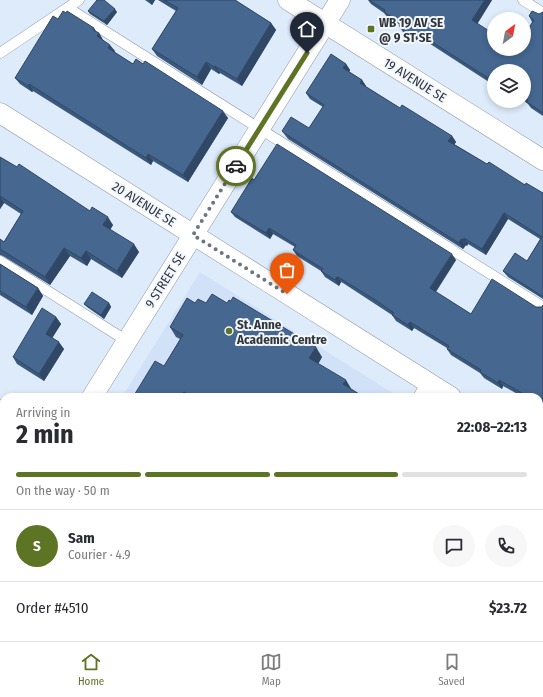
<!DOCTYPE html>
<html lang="en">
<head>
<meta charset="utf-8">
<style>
	body { margin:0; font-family:"Fira Sans Condensed",sans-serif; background:#f7f7f7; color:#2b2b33; height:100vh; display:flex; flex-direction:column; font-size:15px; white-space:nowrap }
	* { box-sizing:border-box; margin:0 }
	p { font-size:13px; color:#7c7c81 }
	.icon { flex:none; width:22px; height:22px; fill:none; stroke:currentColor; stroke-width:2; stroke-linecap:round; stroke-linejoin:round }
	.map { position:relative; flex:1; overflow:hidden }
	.sheet { position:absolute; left:0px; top:393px; width:543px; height:248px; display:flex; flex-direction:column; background:#fff; border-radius:12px 12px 0 0; box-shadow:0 2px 6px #0003 }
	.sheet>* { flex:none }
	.needle { width:26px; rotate:32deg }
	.fabs { position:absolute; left:487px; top:12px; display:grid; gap:8px }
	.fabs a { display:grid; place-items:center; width:44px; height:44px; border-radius:50%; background:#fff; box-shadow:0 2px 6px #0003; font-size:20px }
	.pin { position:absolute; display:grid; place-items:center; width:34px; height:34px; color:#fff; margin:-41px -17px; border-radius:50% 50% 50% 0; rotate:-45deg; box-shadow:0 0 4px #0007 }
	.pin .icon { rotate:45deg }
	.courier { position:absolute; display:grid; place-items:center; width:40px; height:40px; margin:-20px; border:3px solid #5e7425; border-radius:50%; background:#fff; color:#222; box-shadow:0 1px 5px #0007 }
	.overview em { font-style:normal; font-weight:700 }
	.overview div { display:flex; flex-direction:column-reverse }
	.overview { display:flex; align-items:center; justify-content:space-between; height:68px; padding:0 16px }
	h1 { font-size:26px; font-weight:700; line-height:30px }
	.bar { display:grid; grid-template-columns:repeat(4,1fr); gap:6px 4px; align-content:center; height:48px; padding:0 16px }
	.bar i { height:5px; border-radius:3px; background:#e1e1e2 }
	.bar .on { background:#5e7425 }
	.bar p { grid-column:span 4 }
	.line { display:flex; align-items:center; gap:10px; padding:0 16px; border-top:1px solid #e1e1e2 }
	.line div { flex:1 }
	.round { display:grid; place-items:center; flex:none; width:42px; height:42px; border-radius:21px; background:#f7f7f7 }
	.tab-bar { display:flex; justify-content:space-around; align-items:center; height:56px; border-top:1px solid #e1e1e2; background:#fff; font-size:11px; color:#7c7c81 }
	.tab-bar a { display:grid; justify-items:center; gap:2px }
	.tab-bar .on { color:#5e7425 }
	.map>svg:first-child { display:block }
</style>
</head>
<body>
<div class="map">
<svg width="543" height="641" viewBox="0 0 543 641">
	<rect width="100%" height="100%" fill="#deebfa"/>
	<g fill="#d1e2f8">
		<path d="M200,272L246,301L399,397H122Z"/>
		<path d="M543,485V641H417L411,637H539V492Z"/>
	</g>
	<path fill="#d2e0ba" d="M4,587V637H315L320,640L0,641V594Z"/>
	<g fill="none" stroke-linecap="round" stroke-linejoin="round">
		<defs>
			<g id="service">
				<path d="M523,0L543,13"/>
				<path d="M68,8L543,307"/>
				<path d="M0,53L79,0"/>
				<path d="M0,261L127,341"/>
				<path d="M418,397L427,382"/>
				<path d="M539,544L543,538"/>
			</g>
			<g id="minor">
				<path d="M288,0L543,160"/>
				<path d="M0,113L451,397"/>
				<path d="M92,397L340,0"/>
				<path d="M0,410L4,413"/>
				<path d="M539,452L543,455"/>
				<path d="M0,544L4,538"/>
				<path d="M362,637L369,641"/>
			</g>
		</defs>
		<use href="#service" stroke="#8e9aa8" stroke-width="11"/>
		<use href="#minor" stroke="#8e9aa8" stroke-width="21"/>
		<use href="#service" stroke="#fff" stroke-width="10"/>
		<use href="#minor" stroke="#fff" stroke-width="20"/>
	</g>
	<g fill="#3b597c">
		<path d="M145,0H155L152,5Z"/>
		<path d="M158,0H235L271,23L276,30L242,86L220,73L219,74L211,69L202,85L157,56L152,49L176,11Z"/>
		<path d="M368,0H492L477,24L494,49H524L532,22L529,16L539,14L543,12V116L531,108L528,104L524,101V71H494V82L492,84L421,38L418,41L403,32L399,26L400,25L388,18L384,13L371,4Z"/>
		<path d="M88,11L117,12L107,25L90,14Z"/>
		<path d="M58,19L96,32L99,33L103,40L115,51L114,52L133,64L228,118L188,182L153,161L151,165L33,91L32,92L20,84L15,78Z"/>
		<path d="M346,64L350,70L349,72L362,80L366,86V87L400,108L452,136L456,142L454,144L487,164L525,185L543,193V299L508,277L503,271L527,261L540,239L508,219L486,255L468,244L467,246L466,245L463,249L288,139L282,131L309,128L323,107L310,99L306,93Z"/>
		<path d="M0,157L17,167L113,225L110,230L139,252L122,278L91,259L87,266L70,256L50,285L3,256L0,255V239L4,242L21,214L4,203L0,209Z"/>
		<path d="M254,180L456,260L436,292L471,314L536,307H542L543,305V409L539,406V397H523L503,386L502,389L484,378L480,373L451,355L447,349V348L414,328L412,331L396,321L392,315L343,283L341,282L339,286L325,277L321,271L297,256L293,250L295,247L273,234L270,239L235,217L231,212Z"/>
		<path d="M0,264L38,288L43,296L32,315L0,295Z"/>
		<path d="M109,303L111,307L104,319L87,307L84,304Z"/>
		<path d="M195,303H227L322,357L318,364L352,390L364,397H133L164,366L180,339L176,337L170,327Z"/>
		<path d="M56,317L61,324L52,338L64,349L44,381L17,364L13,357Z"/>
		<path d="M539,498L543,501V532H540L539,533Z"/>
		<path d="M543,546V598L539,597V552Z"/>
	</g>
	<g fill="#304865">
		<path d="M149,0H155L152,5Z"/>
		<path d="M485,0H492L476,26L472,20Z"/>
		<path d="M115,9L117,12L107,25L104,21Z"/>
		<path d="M271,23L276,30L242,86L237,79Z"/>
		<path d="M94,28L98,34L99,33L103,40L101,43L93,30Z"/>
		<path d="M417,32L421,38L418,41L414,36Z"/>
		<path d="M110,45L115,51L112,55L108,48Z"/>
		<path d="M206,62L211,69L202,85L197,77Z"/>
		<path d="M346,64L350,70L348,74L343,68Z"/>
		<path d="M215,66L220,73L219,74L214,67Z"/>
		<path d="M489,76L494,82L492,84L488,78Z"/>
		<path d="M362,80L366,86L364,89L360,83Z"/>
		<path d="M29,84L33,91L32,92L28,86Z"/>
		<path d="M223,111L228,118L188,182L183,175Z"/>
		<path d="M452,136L456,142L453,147L448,141Z"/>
		<path d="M148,154L153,161L151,165L146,158Z"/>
		<path d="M0,197L4,203L0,209Z"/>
		<path d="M504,213L508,219L486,255L482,249Z"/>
		<path d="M108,217L113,225L108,233L103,225Z"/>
		<path d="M269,228L273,234L270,239L266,233Z"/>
		<path d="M464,238L468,244L467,246L463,240Z"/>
		<path d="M461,239L466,245L463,249L459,243Z"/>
		<path d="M134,244L139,252L122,278L117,271Z"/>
		<path d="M64,248L70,256L50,285L45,277Z"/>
		<path d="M86,251L91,259L87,266L81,258Z"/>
		<path d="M452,254L456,260L434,294L430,288Z"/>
		<path d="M337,277L341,282L339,286L335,280Z"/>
		<path d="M38,288L43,296L32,315L26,307Z"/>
		<path d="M109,303L111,307L104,319L101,315Z"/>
		<path d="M56,317L61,324L51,340L46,334Z"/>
		<path d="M410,322L414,328L412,331L408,325Z"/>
		<path d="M59,342L64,349L44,381L39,374Z"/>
		<path d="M316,347L322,357L316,368L309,358Z"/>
		<path d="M346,380L352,390L343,384Z"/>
		<path d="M499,380L503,386L502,389L498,383Z"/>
		<path d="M184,392L187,397H180Z"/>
		<path d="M543,610V625L539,631V616Z"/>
		<path d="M526,637H536L533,641H523Z"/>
	</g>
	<g fill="#456790" stroke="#304865">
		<path d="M97,0H104L115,9L104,21L88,11Z"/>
		<path d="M164,0H235L271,23L237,79L215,66L214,67L206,62L197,77L152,49L178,8Z"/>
		<path d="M369,0H485L472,20L494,34V49H524V35L534,20L529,16L532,11L539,14L543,12V113L527,102L528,100L524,98V71H494V79L489,76L488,78L417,32L414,36L399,26L401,23L384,12L385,10Z"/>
		<path d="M63,11L66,13L67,11L94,28L93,30L99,33L97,36L110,45L108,48L133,64L136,59L143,64L145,61L223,111L183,175L148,154L146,158L29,84L28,86L15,78L53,16L58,19Z"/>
		<path d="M331,54L346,64L343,68L362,80L360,83L400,108L402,105L452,136L448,141L487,164L489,162L525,185L526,183L543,193V297L542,296L503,271L515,253L527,261L542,237L504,213L482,249L464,238L463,240L461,239L459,243L284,133L282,131L291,117L309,128L324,105L306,93Z"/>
		<path d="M277,144L452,254L430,288L471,314L492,279L536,307H542L543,305V405L539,403V397H529L499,380L498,383L480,372L481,370L447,349L449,346L410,322L408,325L392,315L394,313L377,301L338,277H337L335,280L321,271L323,269L293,250L296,245L269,228L266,233L231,212L252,178L254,180Z"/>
		<path d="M0,157L17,167L19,164L90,211L92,207L108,217L103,225L134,244L117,271L86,251L81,258L64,248L45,277L0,249V239L4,242L23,211L0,196Z"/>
		<path d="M0,264L38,288L26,307L0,291Z"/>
		<path d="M92,292L109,303L101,315L84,304Z"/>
		<path d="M212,294L227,303L229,300L231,301L233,297L316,347L309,358L346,380L343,384L364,397H193L184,392L180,397H133L155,361L164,366L183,335L170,327L187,298L195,303L198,299L206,303Z"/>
		<path d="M42,308L56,317L46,334L59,342L39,374L13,357Z"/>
		<path d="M539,498L543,501V528L541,525H539Z"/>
		<path d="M543,546V595L541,592L539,591V552Z"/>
		<path d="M543,600V610L539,616V603H541Z"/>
		<path d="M478,637H526L523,641H476Z"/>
	</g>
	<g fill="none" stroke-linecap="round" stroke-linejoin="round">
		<path stroke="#6e757e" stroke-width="4" stroke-dasharray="0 7.2" d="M236,166L193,235L287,294"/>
		<path stroke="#5e7425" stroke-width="5" d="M236,166L307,53"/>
	</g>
	<g fill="#5e7425" stroke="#f2f7fd" stroke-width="1.5">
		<rect x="367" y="25" width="8" height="8" rx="2"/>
		<circle cx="229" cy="331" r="4"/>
	</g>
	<g text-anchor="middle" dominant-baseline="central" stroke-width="4" stroke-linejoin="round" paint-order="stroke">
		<g font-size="13" font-weight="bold" fill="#31363c" stroke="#f2f7fd" text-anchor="start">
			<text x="379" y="22">WB 19 AV SE<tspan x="379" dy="15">@ 9 ST SE</tspan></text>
			<text x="237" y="324">St. Anne<tspan x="237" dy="15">Academic Centre</tspan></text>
		</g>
		<g font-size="13" fill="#31363c" stroke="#f2f7fd">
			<text transform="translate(415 80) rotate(32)">19 AVENUE SE</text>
			<text transform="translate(144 204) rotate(32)">20 AVENUE SE</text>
			<text transform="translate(165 280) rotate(-58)">9 STREET SE</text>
		</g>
	</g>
</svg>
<div class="fabs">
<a><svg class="needle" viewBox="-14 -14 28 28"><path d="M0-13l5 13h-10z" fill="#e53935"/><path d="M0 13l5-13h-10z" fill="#7c7c81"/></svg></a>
<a><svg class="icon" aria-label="layers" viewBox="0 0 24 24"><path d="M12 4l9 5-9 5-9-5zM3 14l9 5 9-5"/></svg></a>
</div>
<div class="pin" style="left:287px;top:294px;background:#ea580c"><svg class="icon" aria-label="bag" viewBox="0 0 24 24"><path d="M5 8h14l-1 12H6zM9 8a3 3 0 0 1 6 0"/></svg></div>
<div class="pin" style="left:307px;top:53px;background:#1f2937"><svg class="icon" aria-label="home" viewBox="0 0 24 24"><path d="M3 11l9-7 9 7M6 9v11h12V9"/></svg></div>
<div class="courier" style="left:236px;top:166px"><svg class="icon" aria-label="car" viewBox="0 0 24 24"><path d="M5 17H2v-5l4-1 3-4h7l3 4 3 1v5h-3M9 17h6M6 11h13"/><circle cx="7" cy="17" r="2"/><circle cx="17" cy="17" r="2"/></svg></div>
<section class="sheet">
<div class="overview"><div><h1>2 min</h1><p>Arriving in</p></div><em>22:08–22:13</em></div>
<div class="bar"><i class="on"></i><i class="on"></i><i class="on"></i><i></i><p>On the way · 50 m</p></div>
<div class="line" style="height:72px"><b class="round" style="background:#5e7425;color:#fff">S</b><div><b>Sam</b><p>Courier · 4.9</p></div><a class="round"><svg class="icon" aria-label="chat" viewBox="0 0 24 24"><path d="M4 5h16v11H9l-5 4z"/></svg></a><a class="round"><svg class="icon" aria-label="phone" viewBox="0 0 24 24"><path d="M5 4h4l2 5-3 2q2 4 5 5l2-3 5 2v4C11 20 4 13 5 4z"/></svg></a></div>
<div class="line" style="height:52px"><div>Order #4510</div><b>$23.72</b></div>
</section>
</div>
<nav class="tab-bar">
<a class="on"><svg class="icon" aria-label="home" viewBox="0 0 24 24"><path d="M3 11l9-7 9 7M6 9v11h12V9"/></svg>Home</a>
<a><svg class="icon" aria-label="map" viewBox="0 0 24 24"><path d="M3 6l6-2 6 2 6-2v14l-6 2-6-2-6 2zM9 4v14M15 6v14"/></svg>Map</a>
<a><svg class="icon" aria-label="saved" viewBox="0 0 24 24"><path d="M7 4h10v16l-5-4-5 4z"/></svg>Saved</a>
</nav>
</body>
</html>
